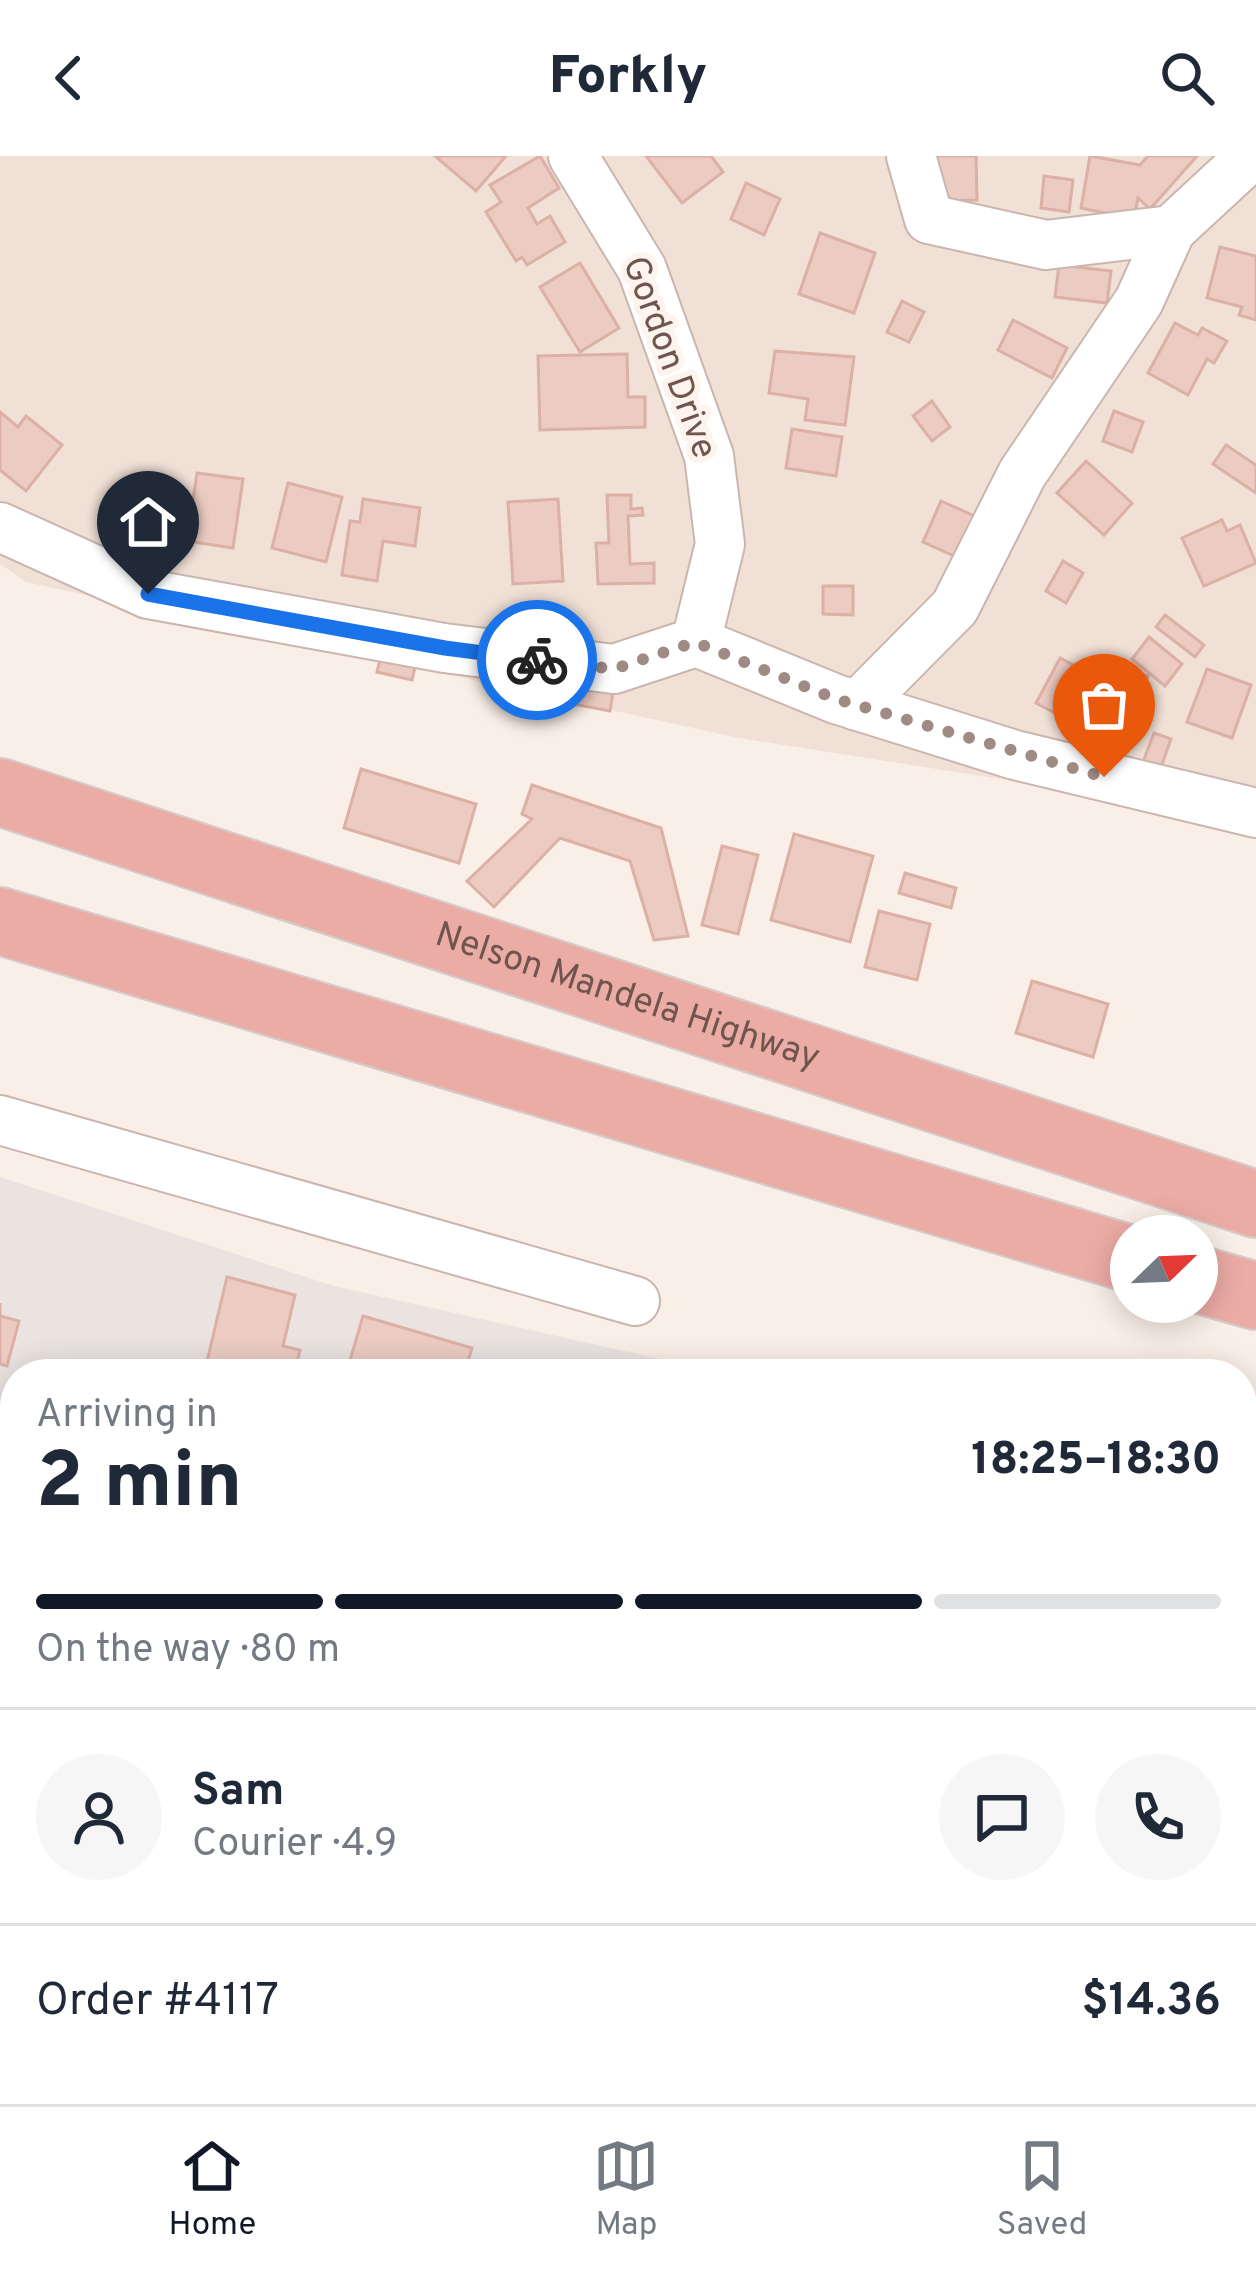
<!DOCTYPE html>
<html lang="en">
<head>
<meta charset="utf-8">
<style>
	body { margin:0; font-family:Overpass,sans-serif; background:#f6f6f7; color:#1f2937; height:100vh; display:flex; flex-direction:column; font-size:45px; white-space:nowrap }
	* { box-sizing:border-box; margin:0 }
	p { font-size:39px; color:#747a83 }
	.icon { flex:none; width:66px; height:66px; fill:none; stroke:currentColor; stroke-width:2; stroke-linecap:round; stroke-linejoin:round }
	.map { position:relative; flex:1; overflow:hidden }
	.sheet { position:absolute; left:0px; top:1203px; width:1257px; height:747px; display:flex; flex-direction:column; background:#fff; border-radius:48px 48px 0 0; box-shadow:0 6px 30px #0003 }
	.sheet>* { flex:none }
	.needle { width:78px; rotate:67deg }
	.tools { position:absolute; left:1110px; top:1059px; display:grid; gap:24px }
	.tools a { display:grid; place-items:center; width:108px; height:108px; border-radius:50%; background:#fff; box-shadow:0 6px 30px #0003; font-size:60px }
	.pin { position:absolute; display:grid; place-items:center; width:102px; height:102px; color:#fff; margin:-123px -51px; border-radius:50% 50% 50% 0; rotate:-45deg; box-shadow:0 0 12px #0007 }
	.pin .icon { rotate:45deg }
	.courier { position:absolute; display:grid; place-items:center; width:120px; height:120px; margin:-60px; border:9px solid #1a73e8; border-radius:50%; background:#fff; color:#222; box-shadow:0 3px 15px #0007 }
	.summary em { font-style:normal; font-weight:800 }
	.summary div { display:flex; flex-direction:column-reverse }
	.summary { display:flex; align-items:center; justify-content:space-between; height:204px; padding:0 36px }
	h1 { font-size:78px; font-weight:800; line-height:90px }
	.bar { display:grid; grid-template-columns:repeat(4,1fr); gap:18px 12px; align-content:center; height:144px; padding:0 36px }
	.bar i { height:15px; border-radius:9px; background:#e0e1e3 }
	.bar .active { background:#111827 }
	.bar p { grid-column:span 4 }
	.line { display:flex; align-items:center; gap:30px; padding:0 36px; border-top:3px solid #e0e1e3 }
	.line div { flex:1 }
	.round { display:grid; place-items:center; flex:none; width:126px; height:126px; border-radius:63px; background:#f6f6f7 }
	header { display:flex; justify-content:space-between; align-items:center; height:156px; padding:0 36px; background:#fff; font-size:54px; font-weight:800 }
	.tab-bar { display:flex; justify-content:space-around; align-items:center; height:168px; border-top:3px solid #e0e1e3; background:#fff; font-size:33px; color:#747a83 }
	.tab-bar a { display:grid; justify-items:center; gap:6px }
	.tab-bar .active { color:#111827 }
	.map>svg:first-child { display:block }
</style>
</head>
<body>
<header><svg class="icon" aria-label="back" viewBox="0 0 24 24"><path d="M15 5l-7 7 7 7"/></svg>Forkly<svg class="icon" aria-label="search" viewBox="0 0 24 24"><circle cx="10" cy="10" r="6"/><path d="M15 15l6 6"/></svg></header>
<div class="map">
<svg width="1256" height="1948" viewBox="0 0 1256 1948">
	<rect width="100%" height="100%" fill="#faefe7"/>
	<path fill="#f0e0d6" d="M0,0H1256V663L739,582L26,426L0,408Z"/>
	<g fill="#eae3e0">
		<path d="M0,1021L334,1130L727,1218H15V1590L0,1587Z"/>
		<path d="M1242,1333L1256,1336V1655L1242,1653Z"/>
	</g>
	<g fill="#d8e5c7">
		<path d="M0,1587L15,1590V1777L0,1779Z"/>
		<path d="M1242,1878L1256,1879V1948H0V1908L15,1905V1935H1242Z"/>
	</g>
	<g fill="#bee1e0" stroke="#a5d1d1" stroke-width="3">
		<path d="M1242,1708L1256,1710V1879L1242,1878Z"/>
		<path d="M15,1777V1905L0,1908V1779Z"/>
	</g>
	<g fill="#ecccc2" stroke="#dcb0a4" stroke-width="3">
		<path d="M435,0H506L476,35Z"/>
		<path d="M540,0L559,32L528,52L537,68L550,60L565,86L527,109L522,101L516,105L486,56L501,46L490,29Z"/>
		<path d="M646,0H711L723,16L682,47Z"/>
		<path d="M932,0H976L977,44L934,45Z"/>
		<path d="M1090,0L1140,9L1148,0H1197L1150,53L1138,42L1134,63L1081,52Z"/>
		<path d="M1044,20L1073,24L1069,56L1041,52Z"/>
		<path d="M746,27L780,43L764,79L731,63Z"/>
		<path d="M820,77L875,97L854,157L799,138Z"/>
		<path d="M1220,91L1256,100V164L1239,159L1242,151L1207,142Z"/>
		<path d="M580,107L619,172L580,196L540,131Z"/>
		<path d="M1059,109L1111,115L1107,147L1055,141Z"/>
		<path d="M902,145L924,156L909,186L887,176Z"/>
		<path d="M1013,164L1067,192L1052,222L998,194Z"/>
		<path d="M1175,167L1198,179L1202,172L1227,185L1214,207L1207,203L1188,239L1148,217Z"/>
		<path d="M775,195L854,201L845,269L805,264L808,243L769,237Z"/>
		<path d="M627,198L628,241H645V271L540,274L538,200Z"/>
		<path d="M932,245L950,271L932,285L913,260Z"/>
		<path d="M1114,255L1143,266L1132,296L1103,285Z"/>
		<path d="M0,256L18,271L26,260L62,289L26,335L0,314Z"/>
		<path d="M792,273L842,281L836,320L786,312Z"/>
		<path d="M1226,289L1256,309V337L1213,308Z"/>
		<path d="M1086,305L1132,347L1104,379L1057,337Z"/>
		<path d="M197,317L243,323L233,392L187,385Z"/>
		<path d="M288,327L342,341L326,406L272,392Z"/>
		<path d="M607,339H631V353L642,352L643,359L628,360L630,408L654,407V427L598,428L596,387H609Z"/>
		<path d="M363,343L420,352L415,390L383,385L377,425L342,419L350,365L360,366Z"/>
		<path d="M558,343L563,425L513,428L508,346Z"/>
		<path d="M941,345L979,362L961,403L923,386Z"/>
		<path d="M1222,364L1227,375L1240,369L1256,407L1204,430L1182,382Z"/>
		<path d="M1063,405L1083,417L1066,447L1046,435Z"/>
		<path d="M823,430H853V459L823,458Z"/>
		<path d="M1165,459L1204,489L1195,501L1156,471Z"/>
		<path d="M1149,481L1182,508L1165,530L1132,503Z"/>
		<path d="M383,490L418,499L412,524L377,516Z"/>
		<path d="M1060,502L1081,513L1057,558L1036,547Z"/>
		<path d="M1103,503L1148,520L1124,579L1080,561Z"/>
		<path d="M1207,513L1251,529L1232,582L1187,566Z"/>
		<path d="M569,515L615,525L610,555L563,546Z"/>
		<path d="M1154,577L1171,583L1159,617L1141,611Z"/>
		<path d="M361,613L476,648L459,707L344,672Z"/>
		<path d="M532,629L661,672L688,780L654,784L630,705L560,682L494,751L467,725L532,663L522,658Z"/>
		<path d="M794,678L873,700L850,786L771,764Z"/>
		<path d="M722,690L758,699L738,778L702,769Z"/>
		<path d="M905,717L956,732L951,752L899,737Z"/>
		<path d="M879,755L930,768L917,824L865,811Z"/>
		<path d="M1032,825L1108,848L1093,901L1016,877Z"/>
		<path d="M227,1121L295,1139L283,1190L300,1194L294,1218H204Z"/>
		<path d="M0,1147V1160L19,1165L7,1210L0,1208Z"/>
		<path d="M363,1160L472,1192L464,1218H346Z"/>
		<path d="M0,1339L15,1343V1381L0,1377Z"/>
	</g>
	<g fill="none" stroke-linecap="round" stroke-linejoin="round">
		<defs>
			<g id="minor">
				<path d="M911,0L929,63L1046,89L1171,74L1251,0"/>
				<path d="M0,371L148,438L444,492L614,513L696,486L720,388L709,300L642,113L573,0"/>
				<path d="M696,486L836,543L1015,599L1256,657"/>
				<path d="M857,550L955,451L1022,318L1139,145L1171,74"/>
				<path d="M0,964L635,1145"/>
			</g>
			<g id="highway">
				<path id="s1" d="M0,636L1256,1048"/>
				<path d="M0,765L1131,1103"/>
				<path d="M1197,1123L1256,1140"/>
			</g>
		</defs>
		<use href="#minor" stroke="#cab6ae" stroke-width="52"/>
		<use href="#highway" stroke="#d4ccca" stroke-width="70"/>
		<use href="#minor" stroke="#fff" stroke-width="48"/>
		<use href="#highway" stroke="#ecaca6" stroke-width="66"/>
	</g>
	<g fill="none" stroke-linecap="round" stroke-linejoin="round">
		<path stroke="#a08b84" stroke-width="12" stroke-dasharray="0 21.6" d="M537,504L614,513L695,486L836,543L1104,621"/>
		<path stroke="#1a73e8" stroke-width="15" d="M148,438L445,492L537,504"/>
	</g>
	<g text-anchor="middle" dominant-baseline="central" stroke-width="12" stroke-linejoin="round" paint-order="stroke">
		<g font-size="36" fill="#70554f" stroke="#fdf4ed">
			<text transform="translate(668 202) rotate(70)">Gordon Drive</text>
			<text stroke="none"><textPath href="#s1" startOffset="660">Nelson Mandela Highway</textPath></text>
		</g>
	</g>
</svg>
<div class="tools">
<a><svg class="needle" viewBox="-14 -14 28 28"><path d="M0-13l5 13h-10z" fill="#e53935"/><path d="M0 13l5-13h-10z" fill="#747a83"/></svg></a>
</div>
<div class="pin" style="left:1104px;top:621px;background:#ea580c"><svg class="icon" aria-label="bag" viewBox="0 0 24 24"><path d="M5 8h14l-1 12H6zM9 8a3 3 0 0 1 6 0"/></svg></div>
<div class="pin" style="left:148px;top:438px;background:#1f2937"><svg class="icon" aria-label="home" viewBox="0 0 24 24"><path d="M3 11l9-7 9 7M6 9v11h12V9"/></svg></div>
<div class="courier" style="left:537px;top:504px"><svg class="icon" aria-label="bike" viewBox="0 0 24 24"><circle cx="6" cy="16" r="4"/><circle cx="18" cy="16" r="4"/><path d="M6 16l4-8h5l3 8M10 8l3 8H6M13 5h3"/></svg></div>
<section class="sheet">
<div class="summary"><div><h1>2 min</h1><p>Arriving in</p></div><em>18:25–18:30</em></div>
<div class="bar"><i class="active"></i><i class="active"></i><i class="active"></i><i></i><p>On the way · 80 m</p></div>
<div class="line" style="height:216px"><a class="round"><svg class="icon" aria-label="person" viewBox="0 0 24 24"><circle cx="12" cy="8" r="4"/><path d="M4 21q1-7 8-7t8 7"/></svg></a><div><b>Sam</b><p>Courier · 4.9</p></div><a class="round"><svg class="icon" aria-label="chat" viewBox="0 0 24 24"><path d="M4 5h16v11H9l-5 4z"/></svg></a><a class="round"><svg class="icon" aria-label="phone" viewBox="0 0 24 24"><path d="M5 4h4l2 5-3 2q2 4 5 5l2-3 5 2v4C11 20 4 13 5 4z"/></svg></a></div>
<div class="line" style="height:156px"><div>Order #4117</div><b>$14.36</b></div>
</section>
</div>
<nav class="tab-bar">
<a class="active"><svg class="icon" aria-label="home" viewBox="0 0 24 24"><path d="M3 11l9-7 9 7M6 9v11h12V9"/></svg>Home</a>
<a><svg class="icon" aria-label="map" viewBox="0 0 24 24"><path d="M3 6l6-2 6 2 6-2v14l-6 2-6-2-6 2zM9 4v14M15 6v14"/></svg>Map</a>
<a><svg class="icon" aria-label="saved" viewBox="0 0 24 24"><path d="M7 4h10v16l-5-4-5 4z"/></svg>Saved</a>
</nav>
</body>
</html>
